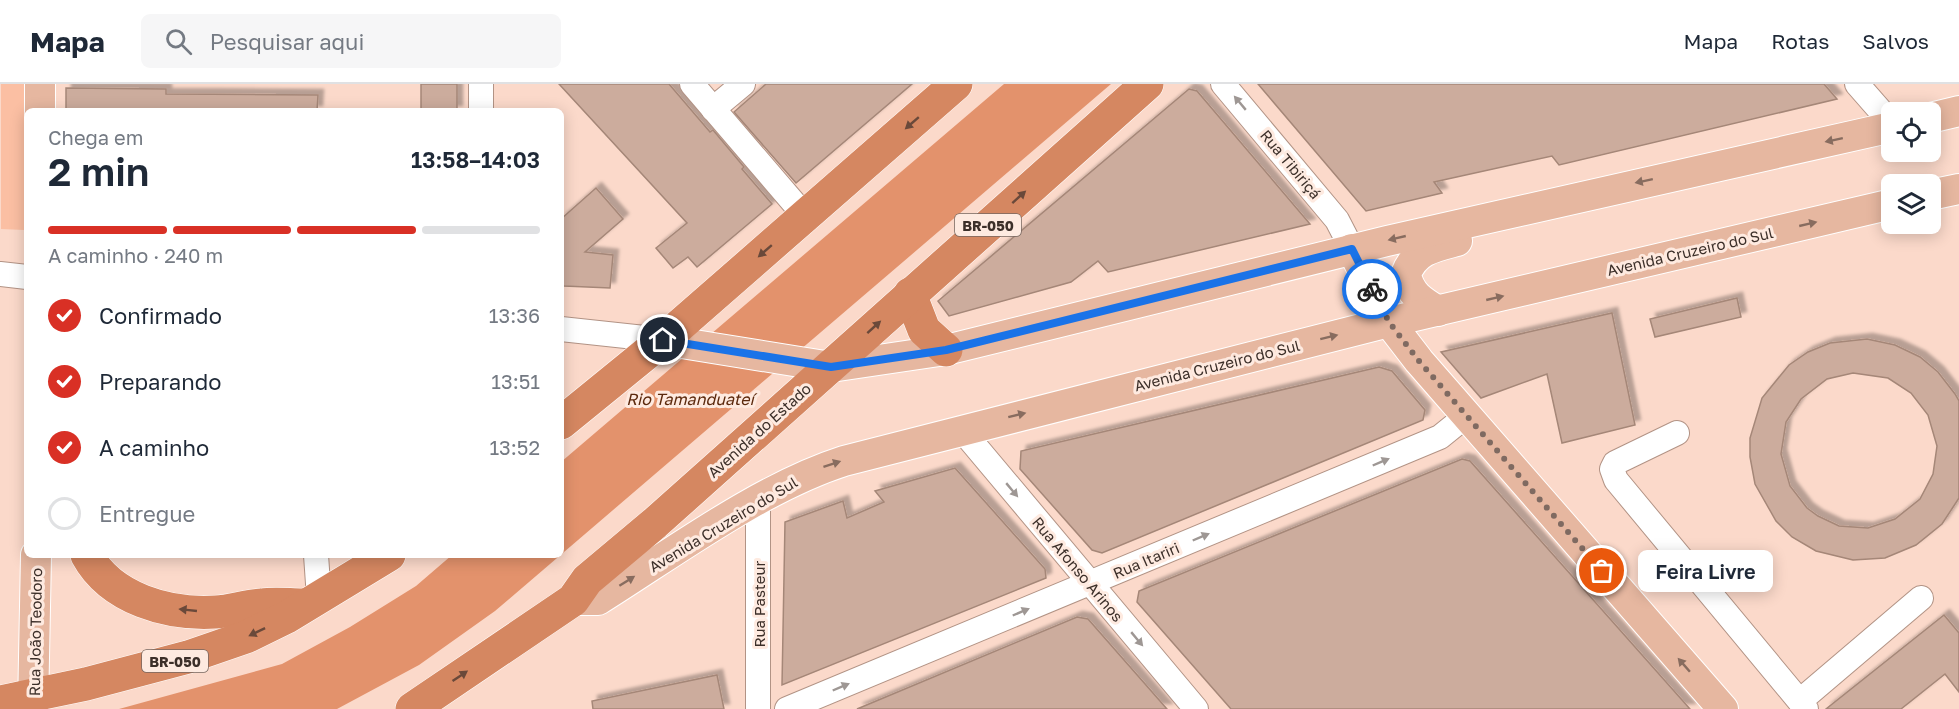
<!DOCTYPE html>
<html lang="pt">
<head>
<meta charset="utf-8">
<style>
	body { margin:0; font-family:"Golos Text",sans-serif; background:#f6f6f7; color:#1f2937; height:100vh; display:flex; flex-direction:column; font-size:22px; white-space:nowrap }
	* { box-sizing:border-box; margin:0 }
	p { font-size:20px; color:#747a83 }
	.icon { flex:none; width:33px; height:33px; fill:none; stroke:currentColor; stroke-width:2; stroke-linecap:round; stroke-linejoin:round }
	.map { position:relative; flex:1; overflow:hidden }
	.side { position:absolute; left:24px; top:24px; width:540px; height:450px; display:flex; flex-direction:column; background:#fff; border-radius:9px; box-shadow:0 3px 15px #0003 }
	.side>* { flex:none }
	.fabs { position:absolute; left:1881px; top:18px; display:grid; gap:12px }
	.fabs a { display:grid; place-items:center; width:60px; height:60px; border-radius:9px; background:#fff; box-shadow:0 3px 15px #0003; font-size:30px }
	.pin { position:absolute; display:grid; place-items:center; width:51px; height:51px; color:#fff; margin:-26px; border:3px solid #fff; border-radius:50%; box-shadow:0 2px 6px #0007 }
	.courier { position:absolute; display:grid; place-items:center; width:60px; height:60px; margin:-30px; border:4px solid #1a73e8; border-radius:50%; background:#fff; color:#222; box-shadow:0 2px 8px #0007 }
	.bubble { position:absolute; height:42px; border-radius:9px; background:#fff; box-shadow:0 3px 15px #0003; font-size:20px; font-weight:600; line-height:42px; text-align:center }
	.headline em { font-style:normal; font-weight:600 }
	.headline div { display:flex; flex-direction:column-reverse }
	.headline { display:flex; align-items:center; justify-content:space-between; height:102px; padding:0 24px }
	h1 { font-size:39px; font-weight:600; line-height:45px }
	.bar { display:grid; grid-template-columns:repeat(4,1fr); gap:9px 6px; align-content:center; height:72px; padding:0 24px }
	.bar i { height:8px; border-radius:4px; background:#e0e1e3 }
	.bar .active { background:#d93025 }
	.bar p { grid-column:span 4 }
	ol { padding:0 24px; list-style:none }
	li { display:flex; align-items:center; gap:18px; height:66px }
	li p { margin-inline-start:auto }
	li .icon { padding:6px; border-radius:50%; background:#d93025; color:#fff; stroke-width:4 }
	li:last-child { color:#747a83 }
	li i { width:33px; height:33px; border:3px solid #e0e1e3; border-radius:50% }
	header { display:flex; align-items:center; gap:36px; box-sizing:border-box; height:84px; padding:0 30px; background:#fff; border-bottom:2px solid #e0e1e3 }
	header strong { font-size:28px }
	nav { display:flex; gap:33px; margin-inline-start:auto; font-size:21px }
	.search { width:420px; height:54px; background:#f6f6f7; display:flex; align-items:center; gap:15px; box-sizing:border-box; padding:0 21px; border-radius:9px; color:#747a83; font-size:22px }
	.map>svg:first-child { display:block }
</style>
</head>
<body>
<header>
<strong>Mapa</strong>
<div class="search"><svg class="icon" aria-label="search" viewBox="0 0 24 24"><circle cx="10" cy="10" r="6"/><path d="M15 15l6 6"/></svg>Pesquisar aqui</div>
<nav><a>Mapa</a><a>Rotas</a><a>Salvos</a></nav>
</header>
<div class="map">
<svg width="1959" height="625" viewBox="0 0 1959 625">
	<defs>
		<filter id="shadow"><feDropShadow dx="5.5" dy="-5.5" stdDeviation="1.5" flood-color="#0004"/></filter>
	</defs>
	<rect width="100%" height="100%" fill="#fbd9ca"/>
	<path fill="#fbbfa3" d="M1,0H26L24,146L1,145Z"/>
	<path fill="#e3926c" d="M1004,0H1111L495,527L419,581L337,625H119L282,580L350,543L416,502L452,471H561V378Z"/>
	<g fill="#ccac9d" stroke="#a58778" stroke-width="1.5" fill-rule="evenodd" filter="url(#shadow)">
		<rect x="421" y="0" width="36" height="27"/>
		<path d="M559,0H669L710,48L713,46L744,83L742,85L772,120L697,183L688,173L673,184L656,164L687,139Z"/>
		<path d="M766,0H912L796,99L734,28Z"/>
		<path d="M1258,0H1824L1837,15L1559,81L1552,72L1434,98L1442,109L1366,127Z"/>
		<path d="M66,4L166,5V10L318,11L317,27H66Z"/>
		<path d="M1189,5L1197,7L1310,140L1108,188L1098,177L1071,198L949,232L938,217Z"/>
		<path d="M596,104L623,135L585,168L613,171L610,204L564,202L561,200V135Z"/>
		<path d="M1737,214L1741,233L1655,253L1650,235Z"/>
		<path d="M1612,229L1635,341L1562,359L1547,290L1481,314L1441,268Z"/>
		<path d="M1867,255L1895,261L1920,273L1938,288L1955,310L1959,317V414L1942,440L1916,461L1885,474L1853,476L1816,467L1792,453L1776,437L1755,400L1750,373V354L1762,314L1789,281L1808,268L1830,259ZM1853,289L1888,294L1911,309L1928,331L1937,362L1933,390L1920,415L1895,435L1868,444L1839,442L1818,432L1807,424L1790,402L1781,370L1786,338L1801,315L1827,295Z"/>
		<path d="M1379,283L1392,287L1425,326L1423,336L1102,469L1092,466L1020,385L1021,367Z"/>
		<path d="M1462,375L1470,377L1690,625H1231L1137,518L1139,507Z"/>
		<path d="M955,384L1045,485L1046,494L782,601L785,438L843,417L847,434L884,418L875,407Z"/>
		<path d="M1944,531L1959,549V608L1945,590L1901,625H1826Z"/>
		<path d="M1077,533L1088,535L1167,625H857Z"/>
		<path d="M717,591L724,625H593L592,617Z"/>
	</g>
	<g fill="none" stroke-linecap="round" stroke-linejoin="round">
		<defs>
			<g id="minor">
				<path d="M692,0L805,132"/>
				<path d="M1223,0L1337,136L1352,165"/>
				<path d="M1857,0L1892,40"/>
				<path d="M713,25L743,0"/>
				<path d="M481,27V0"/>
				<path d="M0,190L27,193"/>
				<path d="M561,245L663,256"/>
				<path d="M961,345L1196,625"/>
				<path d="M1677,349L1615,379L1612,385L1616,396L1806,625"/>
				<path d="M316,471L319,514"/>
				<path d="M1800,617L1921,514"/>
				<path d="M758,625V416"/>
				<path d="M787,625L1440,353L1466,332"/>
			</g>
			<g id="major">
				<path d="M40,0V27"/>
				<path d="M1930,34L1959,27"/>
				<path d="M1930,111L1959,105"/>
				<path d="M1352,165L1389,238L1419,277L1723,625"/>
				<path d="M1438,227C1423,218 1409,210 1406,190C1415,166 1434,163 1457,157"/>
				<path d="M663,256L831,283L946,266L1387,157L1892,43"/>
				<path d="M573,516H598C673,469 760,404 844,377L1389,238L1892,120"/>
				<path d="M33,625L36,471"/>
			</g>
			<g id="highway">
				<path d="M910,210L924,246L946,266"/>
				<path d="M561,339L663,256L956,0"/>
				<path d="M87,471C111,515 168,531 216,528C231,527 246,522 262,521C275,519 290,521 303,521"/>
				<path d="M0,618L86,600L188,573L246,553L287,533L389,471"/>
				<path d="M412,625L573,516L587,496L655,439L1147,0"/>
			</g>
		</defs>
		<use href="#minor" stroke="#b29385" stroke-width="26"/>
		<use href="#major" stroke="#fff" stroke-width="32"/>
		<use href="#highway" stroke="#fff" stroke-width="34"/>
		<use href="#minor" stroke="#fff" stroke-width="24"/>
		<use href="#major" stroke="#e6b7a0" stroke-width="30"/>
		<use href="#highway" stroke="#d58761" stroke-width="33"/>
	</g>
	<defs><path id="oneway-solid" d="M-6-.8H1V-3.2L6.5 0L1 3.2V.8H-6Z" transform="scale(1.5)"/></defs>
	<g fill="#9e9794">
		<use href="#oneway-solid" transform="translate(1240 19) rotate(-130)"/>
		<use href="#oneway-solid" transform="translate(1381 378) rotate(-23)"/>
		<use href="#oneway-solid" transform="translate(1012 406) rotate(50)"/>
		<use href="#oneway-solid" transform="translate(1201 453) rotate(-23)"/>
		<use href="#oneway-solid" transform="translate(1021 528) rotate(-23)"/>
		<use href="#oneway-solid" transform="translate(1137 555) rotate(50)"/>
		<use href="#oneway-solid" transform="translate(841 603) rotate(-23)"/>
	</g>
	<g fill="#6a493a">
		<use href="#oneway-solid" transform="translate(912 39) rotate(139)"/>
		<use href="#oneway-solid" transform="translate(1019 113) rotate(-42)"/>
		<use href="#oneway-solid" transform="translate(765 167) rotate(139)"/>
		<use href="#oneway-solid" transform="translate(874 243) rotate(-42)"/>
		<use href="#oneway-solid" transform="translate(188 526) rotate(-174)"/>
		<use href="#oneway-solid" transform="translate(257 548) rotate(154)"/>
		<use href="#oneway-solid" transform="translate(460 592) rotate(-34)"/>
	</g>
	<g fill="#886c5f">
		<use href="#oneway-solid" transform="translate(1834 56) rotate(168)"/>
		<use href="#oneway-solid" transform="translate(1644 97) rotate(168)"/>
		<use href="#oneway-solid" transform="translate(1808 140) rotate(-13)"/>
		<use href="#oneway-solid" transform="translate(1397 154) rotate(167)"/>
		<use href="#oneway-solid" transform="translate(1495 214) rotate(-13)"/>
		<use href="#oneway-solid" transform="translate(1329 253) rotate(-14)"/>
		<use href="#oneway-solid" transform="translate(1017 331) rotate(-14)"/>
		<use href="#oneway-solid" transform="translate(832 380) rotate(-18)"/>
		<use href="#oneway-solid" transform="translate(627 497) rotate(-32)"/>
		<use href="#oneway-solid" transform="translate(1684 581) rotate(-131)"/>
	</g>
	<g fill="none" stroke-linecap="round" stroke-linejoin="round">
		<path stroke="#7f6a61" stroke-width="6" stroke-dasharray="0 10.8" d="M1372,205L1389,238L1419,277L1602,487"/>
		<path stroke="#1a73e8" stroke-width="8" d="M663,256L831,283L946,266L1352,165L1372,205"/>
	</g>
	<g text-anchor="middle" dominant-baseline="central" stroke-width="6" stroke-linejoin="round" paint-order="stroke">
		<g fill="#feeae0" stroke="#766760" stroke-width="1.5">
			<rect x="955" y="130" width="66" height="22" rx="4.5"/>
			<rect x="142" y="566" width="66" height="22" rx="4.5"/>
		</g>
		<g font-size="14" font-weight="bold" fill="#3c2f29">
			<text x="988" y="141">BR-050</text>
			<text x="175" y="577">BR-050</text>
		</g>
		<g font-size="15" fill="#3c2f29" stroke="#feeae0">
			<text transform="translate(1291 80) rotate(50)">Rua Tibiriçá</text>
			<text transform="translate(1690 167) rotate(-13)">Avenida Cruzeiro do Sul</text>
			<text transform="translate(1217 281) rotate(-14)">Avenida Cruzeiro do Sul</text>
			<text transform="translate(759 346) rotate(-42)">Avenida do Estado</text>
			<text transform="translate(723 440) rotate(-31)">Avenida Cruzeiro do Sul</text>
			<text transform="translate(1146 476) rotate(-23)">Rua Itariri</text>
			<text transform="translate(1078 485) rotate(50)">Rua Afonso Arinos</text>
			<text transform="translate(759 520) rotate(-90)">Rua Pasteur</text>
			<text transform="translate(35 548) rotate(-89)">Rua João Teodoro</text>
		</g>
		<g font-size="16" font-style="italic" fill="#5c290d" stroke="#feeae0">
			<text x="690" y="315">Rio Tamanduateí</text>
		</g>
	</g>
</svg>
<div class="fabs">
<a><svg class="icon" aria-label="locate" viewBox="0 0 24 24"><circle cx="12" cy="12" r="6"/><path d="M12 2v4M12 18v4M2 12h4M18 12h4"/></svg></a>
<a><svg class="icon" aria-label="layers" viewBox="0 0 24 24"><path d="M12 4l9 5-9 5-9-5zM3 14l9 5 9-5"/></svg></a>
</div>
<div class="pin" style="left:1602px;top:487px;background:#ea580c"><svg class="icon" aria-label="bag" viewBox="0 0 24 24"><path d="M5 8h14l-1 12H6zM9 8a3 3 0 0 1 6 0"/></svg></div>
<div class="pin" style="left:663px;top:256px;background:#1f2937"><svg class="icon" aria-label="home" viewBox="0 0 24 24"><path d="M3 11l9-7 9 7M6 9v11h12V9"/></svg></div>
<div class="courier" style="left:1372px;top:205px"><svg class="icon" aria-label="bike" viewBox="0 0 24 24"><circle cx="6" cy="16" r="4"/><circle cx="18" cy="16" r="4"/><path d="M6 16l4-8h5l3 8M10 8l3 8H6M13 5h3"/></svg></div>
<div class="bubble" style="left:1638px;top:466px;width:135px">Feira Livre</div>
<section class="side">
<div class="headline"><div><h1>2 min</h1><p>Chega em</p></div><em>13:58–14:03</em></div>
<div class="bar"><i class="active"></i><i class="active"></i><i class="active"></i><i></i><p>A caminho · 240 m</p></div>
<ol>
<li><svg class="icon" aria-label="check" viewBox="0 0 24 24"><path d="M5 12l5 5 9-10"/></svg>Confirmado<p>13:36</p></li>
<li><svg class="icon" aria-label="check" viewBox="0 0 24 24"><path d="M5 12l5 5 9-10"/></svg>Preparando<p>13:51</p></li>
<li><svg class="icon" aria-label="check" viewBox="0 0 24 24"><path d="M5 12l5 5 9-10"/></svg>A caminho<p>13:52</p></li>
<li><i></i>Entregue</li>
</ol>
</section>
</div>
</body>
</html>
